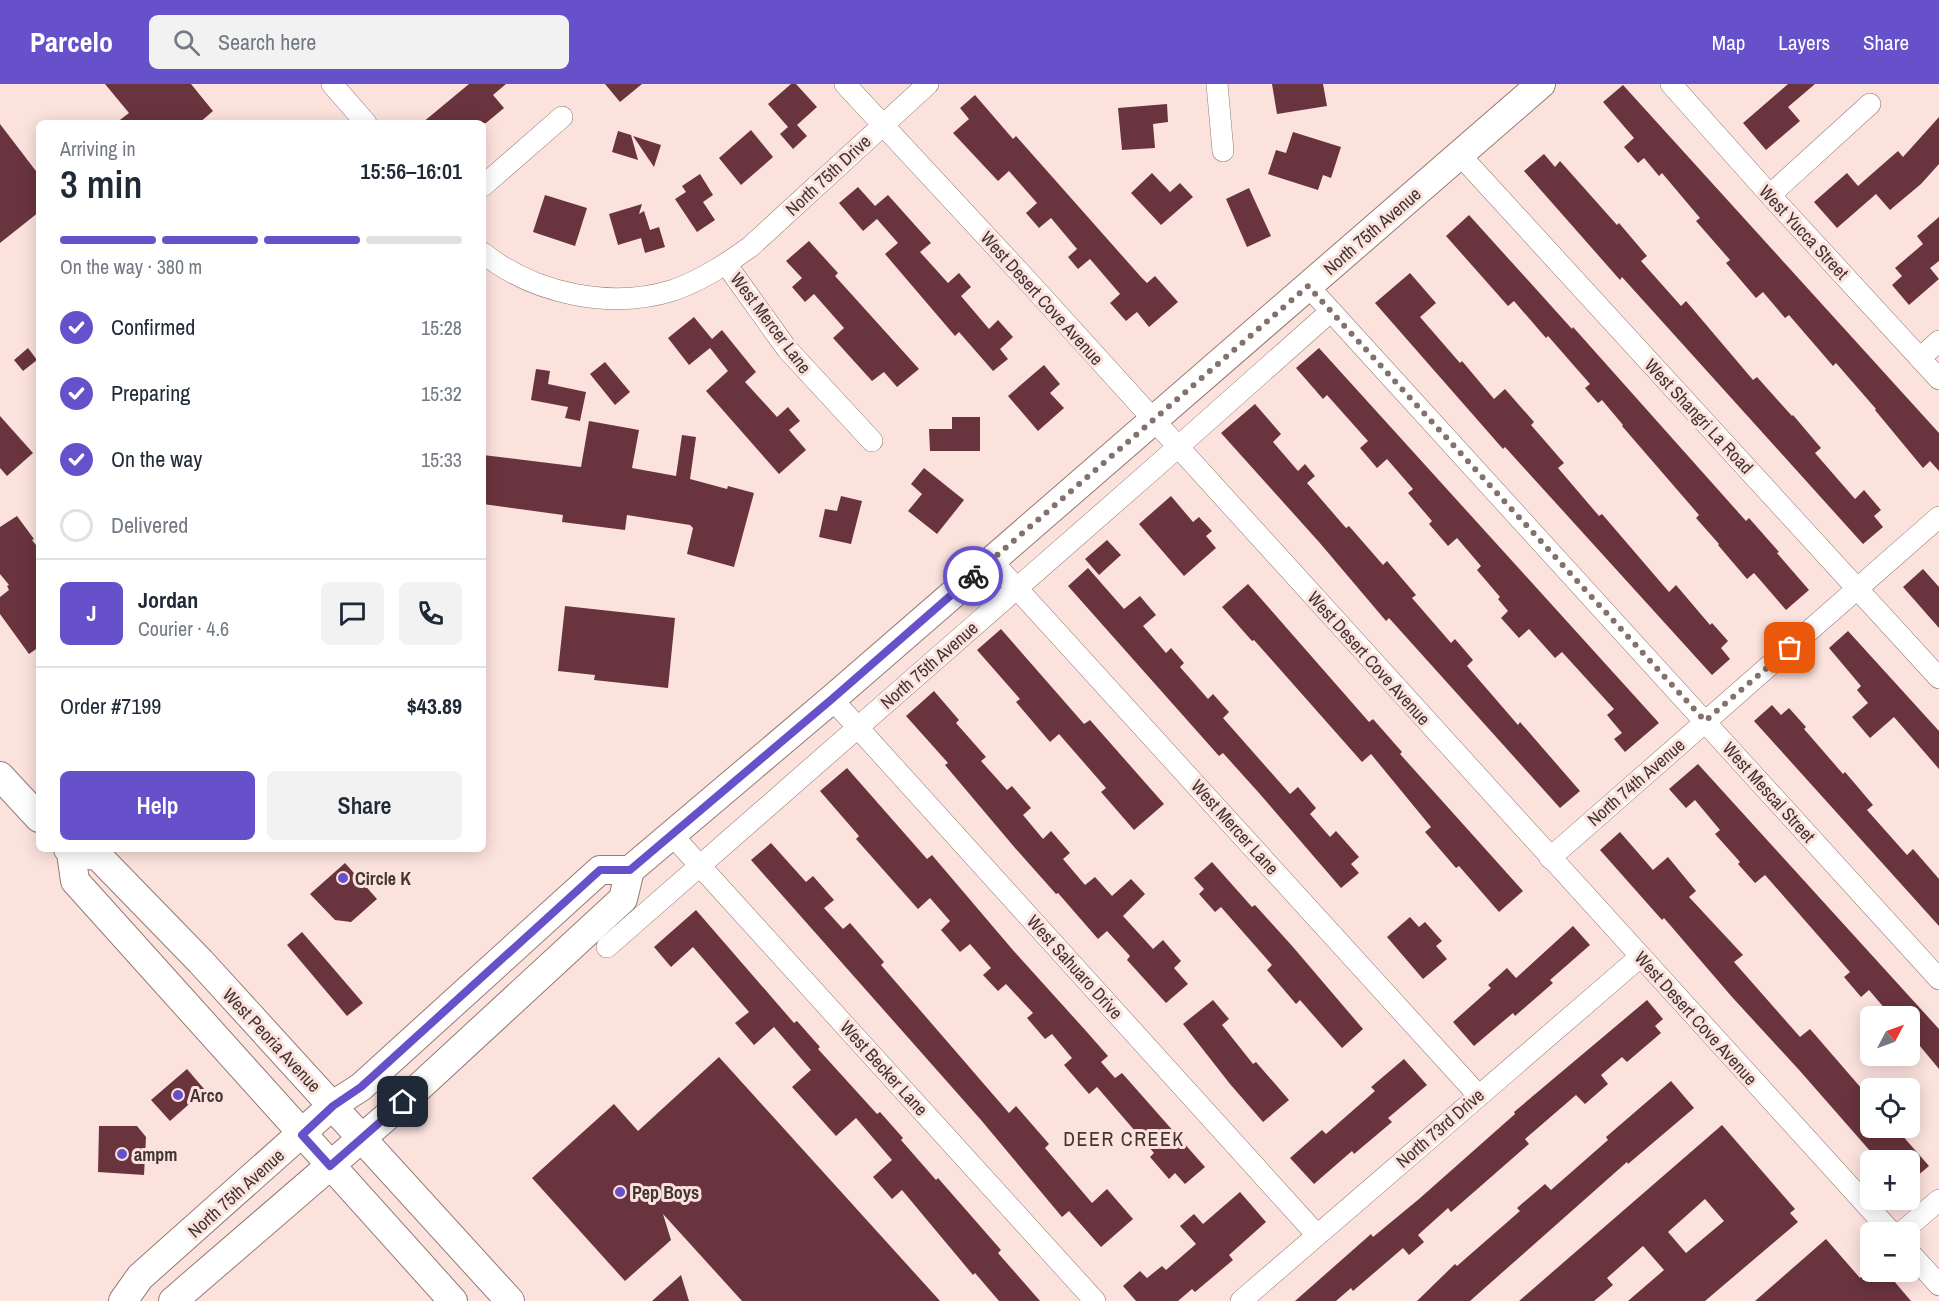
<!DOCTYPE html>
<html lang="en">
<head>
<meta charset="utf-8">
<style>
	body { margin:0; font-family:"Archivo Narrow",sans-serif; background:#f2f2f3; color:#1f2937; height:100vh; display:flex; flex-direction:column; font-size:22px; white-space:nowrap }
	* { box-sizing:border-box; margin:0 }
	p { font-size:20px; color:#747a83 }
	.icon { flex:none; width:33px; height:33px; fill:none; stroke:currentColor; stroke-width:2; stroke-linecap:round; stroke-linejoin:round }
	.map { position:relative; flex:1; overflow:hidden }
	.sheet { position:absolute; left:36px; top:36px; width:450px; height:732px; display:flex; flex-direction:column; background:#fff; border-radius:9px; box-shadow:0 3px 15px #0003 }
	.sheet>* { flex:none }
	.needle { width:39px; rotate:49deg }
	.fabs { position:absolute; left:1860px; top:922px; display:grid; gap:12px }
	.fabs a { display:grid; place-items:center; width:60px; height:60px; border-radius:9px; background:#fff; box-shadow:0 3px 15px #0003; font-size:30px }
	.pin { position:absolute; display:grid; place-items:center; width:51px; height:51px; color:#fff; margin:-26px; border-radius:12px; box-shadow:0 3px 9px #0006 }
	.courier { position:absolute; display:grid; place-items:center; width:60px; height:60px; margin:-30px; border:4px solid #6651ca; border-radius:50%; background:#fff; color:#222; box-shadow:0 2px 8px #0007 }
	.head em { font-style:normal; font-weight:600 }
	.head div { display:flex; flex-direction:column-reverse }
	.head { display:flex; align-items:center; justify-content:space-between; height:102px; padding:0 24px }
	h1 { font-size:39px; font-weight:600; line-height:45px }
	.bar { display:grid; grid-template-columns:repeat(4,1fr); gap:9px 6px; align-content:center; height:72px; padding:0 24px }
	.bar i { height:8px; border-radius:4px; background:#e0e1e3 }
	.bar .on { background:#6651ca }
	.bar p { grid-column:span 4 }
	.line { display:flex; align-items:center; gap:15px; padding:0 24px; border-top:2px solid #e0e1e3 }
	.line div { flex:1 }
	.round { display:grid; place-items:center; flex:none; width:63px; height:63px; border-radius:9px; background:#f2f2f3 }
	ol { padding:0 24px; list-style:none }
	li { display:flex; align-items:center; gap:18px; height:66px }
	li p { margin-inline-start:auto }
	li .icon { padding:6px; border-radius:50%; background:#6651ca; color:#fff; stroke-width:4 }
	li:last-child { color:#747a83 }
	li i { width:33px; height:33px; border:3px solid #e0e1e3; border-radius:50% }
	.cta { display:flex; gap:12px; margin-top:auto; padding:12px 24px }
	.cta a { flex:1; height:69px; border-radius:9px; background:#6651ca; color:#fff; font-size:24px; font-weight:600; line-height:69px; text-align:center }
	.cta a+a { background:#f2f2f3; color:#1f2937 }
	header { display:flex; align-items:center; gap:36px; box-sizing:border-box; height:84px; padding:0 30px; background:#6651ca; color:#fff }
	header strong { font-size:28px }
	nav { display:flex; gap:33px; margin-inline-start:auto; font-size:21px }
	.search { width:420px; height:54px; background:#f2f2f3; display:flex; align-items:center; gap:15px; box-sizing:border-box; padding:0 21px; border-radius:9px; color:#747a83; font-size:22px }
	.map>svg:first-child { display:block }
</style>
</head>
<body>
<header>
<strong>Parcelo</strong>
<div class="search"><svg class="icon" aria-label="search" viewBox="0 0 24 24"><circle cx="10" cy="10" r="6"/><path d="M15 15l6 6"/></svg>Search here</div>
<nav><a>Map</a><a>Layers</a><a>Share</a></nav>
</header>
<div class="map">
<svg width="1939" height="1217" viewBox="0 0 1939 1217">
	<rect width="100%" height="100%" fill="#fce2dd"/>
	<g fill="#69343d" fill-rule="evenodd">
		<path d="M105,0H191L213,27L199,39H116L129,29Z"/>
		<path d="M469,0H506L493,11L504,24L486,39H422Z"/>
		<path d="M605,0H642L620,18Z"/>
		<path d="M791,0H796L817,23L797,41L807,52L793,65L780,50L788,43L768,20Z"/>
		<path d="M1272,0H1323L1327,22L1277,30Z"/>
		<path d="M1788,0H1815L1788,23L1800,37L1766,66L1743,39Z"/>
		<path d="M1623,1L1939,349V387L1930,377L1923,384L1875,326L1876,325L1836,279L1833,282L1789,231L1785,234L1763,208L1756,214L1726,179L1730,176L1696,137L1700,134L1662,89L1659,92L1644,74L1638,79L1624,63L1634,54L1603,18Z"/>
		<path d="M975,11L1013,55L1016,52L1141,193L1147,199L1155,192L1178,218L1149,243L1137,228L1126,237L1110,219L1120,210L1090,175L1078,185L1068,173L1077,165L1051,134L1039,144L1026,129L1037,119L1009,87L998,97L953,49L969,35L960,24Z"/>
		<path d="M1167,20L1168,38L1153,40L1155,64L1122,66L1118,24Z"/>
		<path d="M1939,33V80L1921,100L1890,126L1876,110L1837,144L1814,118L1847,89L1858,102L1898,67L1903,73Z"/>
		<path d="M0,40L39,91V128L0,159Z"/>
		<path d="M751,46L773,73L741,101L719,74Z"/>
		<path d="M618,47L631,51L638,76L612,68Z"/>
		<path d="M1293,48L1341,63L1331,94L1323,91L1318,106L1268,90L1276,66L1286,69Z"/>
		<path d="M633,52L661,61L654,83Z"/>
		<path d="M1544,70L1555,83L1560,77L1617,141L1619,139L1647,172L1641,177L1681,222L1686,217L1753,296L1757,293L1792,332L1793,331L1821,364L1815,369L1855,415L1864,406L1881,426L1874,432L1883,443L1863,460L1622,193L1620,196L1524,87Z"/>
		<path d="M1152,89L1170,108L1180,99L1193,113L1161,141L1131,109Z"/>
		<path d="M700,90L713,111L703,118L715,136L697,148L675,115L686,108L682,102Z"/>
		<path d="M858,103L875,122L888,111L931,159L920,168L948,199L959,189L971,203L961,212L989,245L998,236L1013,253L1000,265L1008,275L993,287L959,248L955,252L885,170L898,159L877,135L863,147L839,119Z"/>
		<path d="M1249,104L1271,152L1247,163L1226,115Z"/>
		<path d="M545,111L587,124L575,162L533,148Z"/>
		<path d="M642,120L639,130L644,127L650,146L659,143L665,163L645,169L641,154L618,161L609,130Z"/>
		<path d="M1469,131L1572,245L1573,243L1746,437L1749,434L1779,468L1777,469L1809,506L1786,526L1754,489L1747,495L1718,461L1719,460L1696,434L1699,431L1622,342L1623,341L1602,316L1598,319L1585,304L1590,300L1548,252L1546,254L1514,217L1508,222L1446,152Z"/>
		<path d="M1939,133V177L1930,184L1939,195L1909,221L1892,201L1902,192L1895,184L1923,160L1917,152Z"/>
		<path d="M809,157L838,189L835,192L919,285L897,303L884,288L872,297L833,254L844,244L814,210L805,218L792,203L802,194L786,177Z"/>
		<path d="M1410,189L1436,219L1420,233L1460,279L1462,277L1494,315L1505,305L1534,338L1531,341L1564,379L1558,384L1599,432L1602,430L1669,508L1676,501L1710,541L1712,539L1728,557L1721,564L1730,575L1712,591L1505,363L1503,365L1375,219Z"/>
		<path d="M694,233L712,255L722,246L756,288L745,298L777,333L788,323L800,337L789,346L806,366L779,390L706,307L728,287L710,264L689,281L668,254Z"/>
		<path d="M28,264L37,276L23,287L14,276Z"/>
		<path d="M1319,264L1659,639L1625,668L1614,655L1622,649L1607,631L1614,625L1562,568L1555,574L1529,545L1519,554L1501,534L1508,527L1498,515L1500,513L1477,486L1481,482L1457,454L1448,462L1429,440L1432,437L1408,409L1413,405L1387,375L1377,384L1360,364L1368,357L1327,311L1323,315L1296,284Z"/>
		<path d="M605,278L630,308L615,321L590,290Z"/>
		<path d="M1044,281L1060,300L1050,309L1064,324L1038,347L1008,312Z"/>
		<path d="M536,285L550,287L548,300L586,308L580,337L565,334L568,323L531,316Z"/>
		<path d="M1255,320L1281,350L1273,358L1298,387L1305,380L1315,392L1307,399L1346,444L1349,442L1383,481L1387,477L1416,511L1412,514L1451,559L1455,555L1473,576L1467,582L1518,641L1520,638L1580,707L1560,724L1389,534L1386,537L1319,458L1221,349Z"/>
		<path d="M0,332L33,369L7,392L0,384Z"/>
		<path d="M952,333H980V367H930L929,345H952Z"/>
		<path d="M589,337L639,346L632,384L676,392L682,351L696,353L690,395L727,405L728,402L754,409L734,483L687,470L693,444L690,441L627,431L625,446L562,438L563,431L483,420V371L581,383Z"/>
		<path d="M924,384L964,416L937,450L908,427L922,410L911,400Z"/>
		<path d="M841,412L862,417L851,460L819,453L825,425L837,427Z"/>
		<path d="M1171,412L1193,438L1199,433L1212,447L1206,452L1216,464L1184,492L1139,440Z"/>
		<path d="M17,432L34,455L32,456L39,465V563L29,570L0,530V513L9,506L7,502L9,501L0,490V443Z"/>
		<path d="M1107,456L1121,471L1099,491L1085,475Z"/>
		<path d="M1088,484L1124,525L1140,512L1156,531L1143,542L1166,569L1171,564L1184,579L1180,583L1208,615L1213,610L1229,628L1223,634L1290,710L1298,703L1316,724L1310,730L1330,753L1336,747L1359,773L1351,780L1359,789L1341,804L1259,709L1223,669L1219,672L1068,502Z"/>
		<path d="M1923,485L1939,503V544L1903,503Z"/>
		<path d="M1248,500L1369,638L1373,635L1402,668L1400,670L1523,807L1499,828L1459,782L1456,784L1425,748L1431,743L1371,670L1362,678L1254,556L1252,557L1222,523Z"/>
		<path d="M565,522L675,534L668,604L594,596L595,591L558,587Z"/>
		<path d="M1001,545L1084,640L1090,636L1164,720L1134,746L1101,708L1106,704L1059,650L1050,658L1016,618L1020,615L977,566Z"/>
		<path d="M1848,547L1939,647V685L1894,633L1870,654L1852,633L1868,619L1857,606L1861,602L1829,564Z"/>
		<path d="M934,607L959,636L956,639L986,673L981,677L1007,706L1012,702L1031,724L1023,731L1043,755L1051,747L1070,769L1063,775L1085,801L1095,793L1112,812L1131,795L1145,810L1123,832L1153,865L1163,856L1181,877L1174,884L1188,900L1166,919L1127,876L1130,872L1107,847L1098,855L1058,809L1056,810L1015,764L945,681L948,679L906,632Z"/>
		<path d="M1772,621L1781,631L1789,624L1806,643L1804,645L1843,690L1845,688L1873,721L1867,726L1907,771L1913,765L1939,795V842L1754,637Z"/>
		<path d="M1698,680L1939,945V985L1910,950V933H1892L1869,906L1861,913L1844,893L1850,888L1765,791L1755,799L1738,780L1740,778L1715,750L1720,746L1695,716L1686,724L1669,705Z"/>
		<path d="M847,684L927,775L932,771L1012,865L1086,947L1108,972L1101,978L1115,994L1122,989L1205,1083L1185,1100L1175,1089L1169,1095L1150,1073L1154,1069L1097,1003L1089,1010L1064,981L1072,974L1052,950L1045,955L1027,934L1033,929L1006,900L998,907L983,891L991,884L970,860L960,868L941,846L950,837L930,814L918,825L856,755L859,752L820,707Z"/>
		<path d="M1620,748L1653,786L1668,773L1696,807L1689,813L1743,871L1734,878L1800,953L1810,945L1862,1005L1860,1007L1870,1019V1044H1892L1899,1051L1901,1050L1929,1082L1910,1098V1077H1880L1871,1068L1800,987L1732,913L1664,834L1662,836L1600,766Z"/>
		<path d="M771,759L806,798L813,792L834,816L824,824L843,845L850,839L884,878L881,881L1009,1029L1016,1022L1049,1060L1045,1064L1092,1119L1107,1105L1133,1135L1101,1163L1069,1127L1062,1133L981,1036L751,776Z"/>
		<path d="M1212,778L1252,823L1255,821L1293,863L1363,945L1342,964L1300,916L1296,920L1267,886L1272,881L1221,823L1215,828L1199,810L1204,805L1194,794Z"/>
		<path d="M345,779L377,815L351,838L335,836L310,810Z"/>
		<path d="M696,826L794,939L797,937L820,963L818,965L877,1030L880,1028L903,1054L901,1056L936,1096L938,1094L1001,1166L998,1169L1040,1217H999L975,1189L973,1191L902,1106L892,1115L873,1093L892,1076L856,1034L836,1052L792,1003L811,986L774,943L754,961L735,939L749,928L693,863L671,883L654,863Z"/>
		<path d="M1410,833L1419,843L1425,838L1442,857L1436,862L1447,875L1423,895L1387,853Z"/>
		<path d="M1573,842L1590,861L1550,896L1553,899L1515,932L1513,929L1474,962L1453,938L1491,904L1488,901L1507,884L1516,894Z"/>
		<path d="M302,848L363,919L347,932L287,861Z"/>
		<path d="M1213,916L1229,935L1222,941L1253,980L1256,978L1289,1016L1263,1038L1230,1000L1183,940Z"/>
		<path d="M1647,916L1663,935L1655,942L1661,949L1627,978L1622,973L1601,991L1608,1000L1585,1020L1576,1011L1525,1055L1529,1060L1451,1128L1448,1124L1418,1151L1424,1158L1409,1171L1403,1164L1353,1207L1351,1204L1336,1217H1295L1371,1150L1373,1153L1419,1115L1515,1030L1514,1028Z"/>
		<path d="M719,973L940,1217H742L663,1130L671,1156L625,1197L532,1094L614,1020L638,1047Z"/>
		<path d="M1404,975L1427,1001L1388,1034L1392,1038L1354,1070L1352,1067L1314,1100L1290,1074L1322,1046L1326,1050L1375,1007L1371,1003Z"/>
		<path d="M187,985L205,1006L170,1037L151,1016Z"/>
		<path d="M1671,997L1694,1024L1628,1080L1627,1078L1470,1217H1417L1455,1180L1457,1182L1520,1127L1517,1124L1545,1100L1551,1106L1608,1056L1606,1053Z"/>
		<path d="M1722,1041L1795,1125L1790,1129L1798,1138L1785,1149L1705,1217H1628L1664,1186L1643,1162L1607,1194L1613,1201L1594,1217H1519ZM1705,1115L1724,1137L1686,1169L1668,1148Z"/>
		<path d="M99,1042H137L146,1053L144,1091L98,1088Z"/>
		<path d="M1240,1108L1266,1138L1229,1171L1233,1176L1195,1208L1192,1205L1178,1217H1136L1123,1202L1140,1187L1147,1194L1162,1182L1166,1186L1196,1160L1180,1142L1194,1130L1203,1140Z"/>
		<path d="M1826,1155L1860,1194L1870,1184V1188H1873L1881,1197L1888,1190L1911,1217H1755Z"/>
		<path d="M681,1191L689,1217H652Z"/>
	</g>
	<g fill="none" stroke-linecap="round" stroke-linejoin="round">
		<defs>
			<g id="minor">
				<path d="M332,0L366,39"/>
				<path d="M845,0L1024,193L1892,1149"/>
				<path d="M1217,0L1223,67"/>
				<path d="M1671,0L1770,111L1939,295"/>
				<path d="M1460,71L1939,594"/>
				<path d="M483,102L562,33"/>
				<path d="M1770,111L1870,20"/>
				<path d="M483,169C534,210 611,226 674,206C702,196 726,180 750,163L928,0"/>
				<path d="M726,180L787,265L872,357"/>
				<path d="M1308,202L1939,895"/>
				<path d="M1920,274L1939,257"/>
				<path d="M991,476L1478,1011"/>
				<path d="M832,615L1317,1151"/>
				<path d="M672,751L1095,1217"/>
				<path d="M1550,774L1939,433"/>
				<path d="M607,863L1152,386L1331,227"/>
				<path d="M1901,1149L1939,1116"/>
				<path d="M1910,1169L1939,1201"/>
				<path d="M1241,1217L1640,873"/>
			</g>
			<g id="secondary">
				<path d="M0,692L39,734"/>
				<path d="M68,765L71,769L75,797L453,1217"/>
				<path d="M71,769L98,772L201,878L510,1217"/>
				<path d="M123,1217L140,1193L333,1021L361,1003L600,786H630"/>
				<path d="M173,1217L391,1029L623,815L630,786L832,615L1541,0"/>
			</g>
		</defs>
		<use href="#minor" stroke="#967973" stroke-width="22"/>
		<use href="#secondary" stroke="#967973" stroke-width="30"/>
		<use href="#minor" stroke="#fff" stroke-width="21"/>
		<use href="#secondary" stroke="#fff" stroke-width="28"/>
	</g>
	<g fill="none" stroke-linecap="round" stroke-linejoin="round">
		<path stroke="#82716d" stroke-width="6" stroke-dasharray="0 10.8" d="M973,492L1308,202L1705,637L1790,564"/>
		<path stroke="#6651ca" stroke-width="8" d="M403,1018L330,1082L302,1051L333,1022L361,1003L600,786H630L832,615L973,492"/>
	</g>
	<g fill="#6651ca" stroke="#fce2dd" stroke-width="2">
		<circle cx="343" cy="794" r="6"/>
		<circle cx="178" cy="1011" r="6"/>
		<circle cx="122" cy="1070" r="6"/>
		<circle cx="620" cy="1108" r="6"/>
	</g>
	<g text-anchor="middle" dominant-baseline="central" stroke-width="6" stroke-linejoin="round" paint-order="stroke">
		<g font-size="18" fill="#413431" stroke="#fce2dd">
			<text transform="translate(828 91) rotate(-43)">North 75th Drive</text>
			<text transform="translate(1372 147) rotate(-41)">North 75th Avenue</text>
			<text transform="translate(1804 148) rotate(47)">West Yucca Street</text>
			<text transform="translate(1042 214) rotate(48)">West Desert Cove Avenue</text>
			<text transform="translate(771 239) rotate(53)">West Mercer Lane</text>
			<text transform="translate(1699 332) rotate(47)">West Shangri La Road</text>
			<text transform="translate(1369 574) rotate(48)">West Desert Cove Avenue</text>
			<text transform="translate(929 581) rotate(-41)">North 75th Avenue</text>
			<text transform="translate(1636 698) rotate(-41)">North 74th Avenue</text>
			<text transform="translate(1769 708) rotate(48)">West Mescal Street</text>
			<text transform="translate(1235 743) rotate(48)">West Mercer Lane</text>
			<text transform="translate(1075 883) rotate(48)">West Sahuaro Drive</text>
			<text transform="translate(1696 934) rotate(48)">West Desert Cove Avenue</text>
			<text transform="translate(272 956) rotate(47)">West Peoria Avenue</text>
			<text transform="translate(884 984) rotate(48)">West Becker Lane</text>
			<text transform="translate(1440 1044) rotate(-41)">North 73rd Drive</text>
			<text transform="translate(236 1109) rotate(-42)">North 75th Avenue</text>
		</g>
		<g font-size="18" font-weight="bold" fill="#413431" stroke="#fce2dd" text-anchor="start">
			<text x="355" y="794">Circle K</text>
			<text x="190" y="1011">Arco</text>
			<text x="134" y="1070">ampm</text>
			<text x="632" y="1108">Pep Boys</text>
		</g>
		<g font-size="20" letter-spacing="1.5" fill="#413431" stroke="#fce2dd">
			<text x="1124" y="1054">DEER CREEK</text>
		</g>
	</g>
</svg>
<div class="fabs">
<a><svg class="needle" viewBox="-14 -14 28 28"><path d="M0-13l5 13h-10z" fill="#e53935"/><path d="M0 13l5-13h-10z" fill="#747a83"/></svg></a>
<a><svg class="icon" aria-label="locate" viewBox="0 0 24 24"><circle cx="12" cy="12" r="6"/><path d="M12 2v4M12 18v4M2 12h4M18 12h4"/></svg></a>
<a>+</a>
<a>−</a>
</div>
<div class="pin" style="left:1790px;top:564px;background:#ea580c"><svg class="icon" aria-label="bag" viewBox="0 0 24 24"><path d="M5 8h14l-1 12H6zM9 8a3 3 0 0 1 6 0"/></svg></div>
<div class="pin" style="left:403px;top:1018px;background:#1f2937"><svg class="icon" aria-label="home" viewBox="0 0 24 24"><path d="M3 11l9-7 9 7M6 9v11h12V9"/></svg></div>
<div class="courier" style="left:973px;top:492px"><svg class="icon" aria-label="bike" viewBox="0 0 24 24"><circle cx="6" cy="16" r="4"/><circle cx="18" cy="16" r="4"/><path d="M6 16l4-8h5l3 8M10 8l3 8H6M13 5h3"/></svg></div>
<section class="sheet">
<div class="head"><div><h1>3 min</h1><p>Arriving in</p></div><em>15:56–16:01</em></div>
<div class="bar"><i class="on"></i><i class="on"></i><i class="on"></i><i></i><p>On the way · 380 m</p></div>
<ol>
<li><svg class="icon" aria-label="check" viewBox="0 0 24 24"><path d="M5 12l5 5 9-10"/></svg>Confirmed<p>15:28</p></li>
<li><svg class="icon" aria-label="check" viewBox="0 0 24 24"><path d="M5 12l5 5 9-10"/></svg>Preparing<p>15:32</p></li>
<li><svg class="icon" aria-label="check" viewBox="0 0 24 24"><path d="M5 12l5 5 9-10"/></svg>On the way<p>15:33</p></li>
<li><i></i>Delivered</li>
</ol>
<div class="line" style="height:108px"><b class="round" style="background:#6651ca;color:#fff">J</b><div><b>Jordan</b><p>Courier · 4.6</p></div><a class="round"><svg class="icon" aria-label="chat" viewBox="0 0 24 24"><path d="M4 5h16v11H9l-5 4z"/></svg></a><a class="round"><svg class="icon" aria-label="phone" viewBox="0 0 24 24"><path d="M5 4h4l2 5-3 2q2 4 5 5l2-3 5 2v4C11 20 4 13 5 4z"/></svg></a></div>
<div class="line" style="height:78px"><div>Order #7199</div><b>$43.89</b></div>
<div class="cta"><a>Help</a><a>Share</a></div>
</section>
</div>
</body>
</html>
